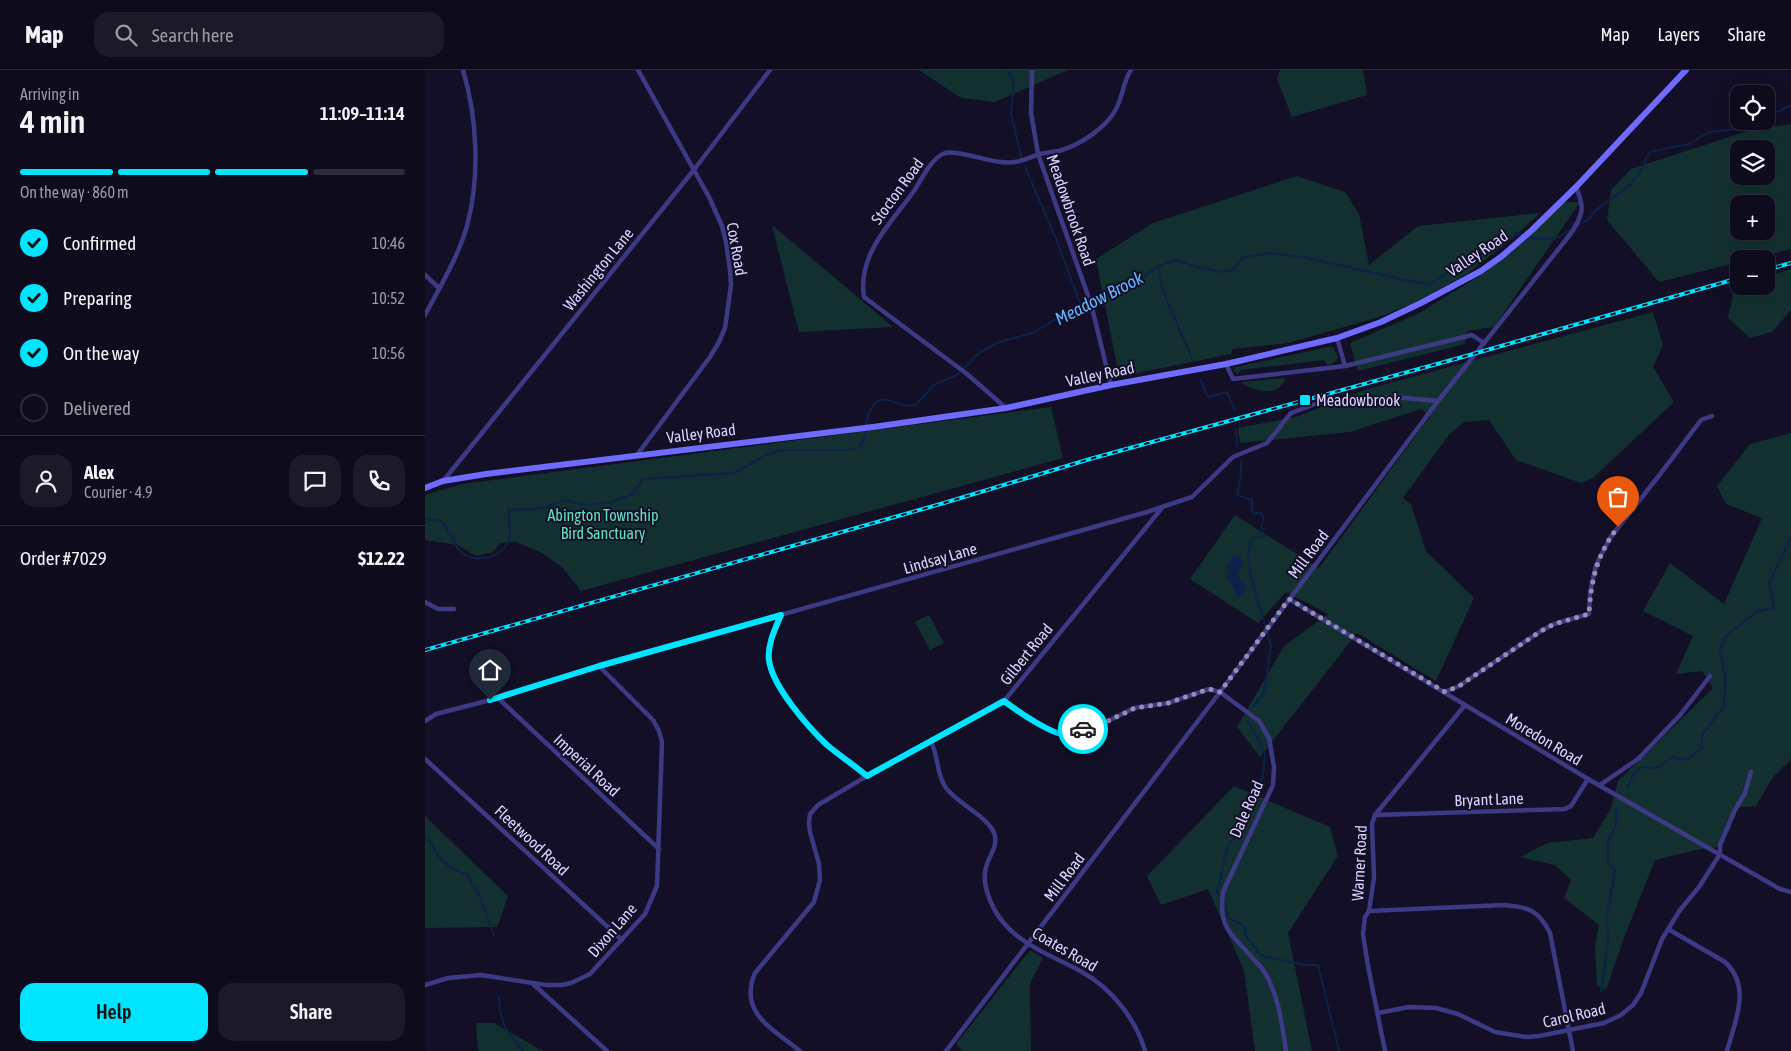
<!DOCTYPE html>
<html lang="en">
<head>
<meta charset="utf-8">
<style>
	body { margin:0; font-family:"Asap Condensed",sans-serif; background:#1c1929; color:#f1f3f6; height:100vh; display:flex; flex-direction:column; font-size:19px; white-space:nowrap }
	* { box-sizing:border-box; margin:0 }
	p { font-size:16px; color:#9b9ba3 }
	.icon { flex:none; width:28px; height:28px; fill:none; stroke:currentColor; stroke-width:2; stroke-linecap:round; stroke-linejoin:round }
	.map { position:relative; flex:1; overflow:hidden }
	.side { display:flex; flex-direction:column; background:#0e0b1c; width:425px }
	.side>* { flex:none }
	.buttons { position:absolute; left:1305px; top:15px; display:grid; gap:10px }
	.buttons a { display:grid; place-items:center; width:45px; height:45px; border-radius:10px; background:#0e0b1c; box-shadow:0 5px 20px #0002,0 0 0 1px #2e2b3b; font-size:25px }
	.pin { position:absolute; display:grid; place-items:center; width:42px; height:42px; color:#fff; margin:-51px -21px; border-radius:50% 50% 50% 0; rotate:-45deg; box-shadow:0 0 5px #0007 }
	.pin .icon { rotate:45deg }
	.courier { position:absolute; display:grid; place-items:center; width:50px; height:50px; margin:-25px; border:4px solid #00e5ff; border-radius:50%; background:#fff; color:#222; box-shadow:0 1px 6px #0007 }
	.overview em { font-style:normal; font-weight:600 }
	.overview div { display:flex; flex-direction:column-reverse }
	.overview { display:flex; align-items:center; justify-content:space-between; height:85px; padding:0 20px }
	h1 { font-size:32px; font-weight:600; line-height:38px }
	.bar { display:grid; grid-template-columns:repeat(4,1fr); gap:8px 5px; align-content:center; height:60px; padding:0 20px }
	.bar i { height:6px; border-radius:4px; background:#2e2b3b }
	.bar .selected { background:#00e5ff }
	.bar p { grid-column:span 4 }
	.line { display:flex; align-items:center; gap:12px; padding:0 20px; border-top:1px solid #2e2b3b }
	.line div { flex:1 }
	.round { display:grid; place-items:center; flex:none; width:52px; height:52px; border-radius:15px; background:#1c1929 }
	ol { padding:0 20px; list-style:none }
	li { display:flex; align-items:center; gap:15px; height:55px }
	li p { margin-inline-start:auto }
	li .icon { padding:5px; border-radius:50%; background:#00e5ff; color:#111; stroke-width:4 }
	li:last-child { color:#9b9ba3 }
	li i { width:28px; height:28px; border:2px solid #2e2b3b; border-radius:50% }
	.action { display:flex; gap:10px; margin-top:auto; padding:10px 20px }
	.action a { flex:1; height:58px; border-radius:15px; background:#00e5ff; color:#111; font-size:20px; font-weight:600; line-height:58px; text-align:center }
	.action a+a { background:#1c1929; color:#f1f3f6 }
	header { display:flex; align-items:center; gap:30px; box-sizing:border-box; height:70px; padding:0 25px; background:#0e0b1c; border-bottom:1px solid #2e2b3b }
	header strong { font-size:24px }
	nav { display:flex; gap:28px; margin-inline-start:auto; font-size:18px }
	.search { width:350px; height:45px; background:#1c1929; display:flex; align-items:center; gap:12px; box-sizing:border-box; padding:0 18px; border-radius:15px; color:#9b9ba3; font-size:19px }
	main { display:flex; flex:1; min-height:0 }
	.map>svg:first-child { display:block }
</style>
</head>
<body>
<header>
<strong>Map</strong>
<div class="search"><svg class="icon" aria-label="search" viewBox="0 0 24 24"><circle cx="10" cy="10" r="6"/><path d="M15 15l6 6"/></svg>Search here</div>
<nav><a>Map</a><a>Layers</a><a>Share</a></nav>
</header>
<main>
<section class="side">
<div class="overview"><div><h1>4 min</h1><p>Arriving in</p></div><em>11:09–11:14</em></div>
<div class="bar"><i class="selected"></i><i class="selected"></i><i class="selected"></i><i></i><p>On the way · 860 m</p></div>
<ol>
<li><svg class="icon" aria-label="check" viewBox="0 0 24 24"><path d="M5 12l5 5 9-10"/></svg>Confirmed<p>10:46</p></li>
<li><svg class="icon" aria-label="check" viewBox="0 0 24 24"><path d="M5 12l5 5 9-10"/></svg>Preparing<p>10:52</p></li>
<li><svg class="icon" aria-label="check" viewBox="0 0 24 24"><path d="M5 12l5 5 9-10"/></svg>On the way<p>10:56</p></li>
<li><i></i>Delivered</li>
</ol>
<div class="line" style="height:90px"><a class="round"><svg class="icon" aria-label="person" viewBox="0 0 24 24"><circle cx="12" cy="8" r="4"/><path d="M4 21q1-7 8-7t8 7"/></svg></a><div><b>Alex</b><p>Courier · 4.9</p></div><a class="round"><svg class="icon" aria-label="chat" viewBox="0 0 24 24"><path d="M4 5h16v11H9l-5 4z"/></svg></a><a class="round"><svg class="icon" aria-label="phone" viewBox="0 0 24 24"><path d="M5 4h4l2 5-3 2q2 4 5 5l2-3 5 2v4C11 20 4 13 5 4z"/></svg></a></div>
<div class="line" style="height:65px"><div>Order #7029</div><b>$12.22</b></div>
<div class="action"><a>Help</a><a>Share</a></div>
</section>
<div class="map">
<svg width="1366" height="981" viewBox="0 0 1366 981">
	<rect width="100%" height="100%" fill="#130f26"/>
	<g fill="#12302f" fill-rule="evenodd">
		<path d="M494,0H643L570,32L536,28Z"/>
		<path d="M855,0H938L942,25L867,47L852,9Z"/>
		<path d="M1366,54V179L1326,189H1314V192L1234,212L1182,150L1186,120L1206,99L1325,60ZM1314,79H1341V106H1314ZM1314,134H1341V161H1314Z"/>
		<path d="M872,106L920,122L934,144L944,195L993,156L1115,143L1084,171L1042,204L989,233L951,248L863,273L808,279L806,284L712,303L692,296L671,189L728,153Z"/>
		<path d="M1139,132H1155L1069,257L1042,261L1040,274L933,301L925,273L994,243L1061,202Z"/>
		<path d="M347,155L468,257L374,262Z"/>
		<path d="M1366,199V240L1347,262L1325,268L1303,248L1310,217L1341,216V207Z"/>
		<path d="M1228,242L1238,275L1228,297L1249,332L1168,408L1156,413L1091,390L1064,350L1039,352L1023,366L978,428L986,434L1001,481L1049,528L1011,611L932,563L835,687L812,657L859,576L903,544L861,522L833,553L765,509L810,445L894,498L1005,346L996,339L925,362L815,373L813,358L871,347L939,320Z"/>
		<path d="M903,277H908L913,287C911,292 908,294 902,295L899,290L815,300L813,304L808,301L811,297Z"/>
		<path d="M859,308L860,309C853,328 831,321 818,314L817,312Z"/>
		<path d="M626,337L638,388L156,521L138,498L117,483L91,472L75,473L68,482L51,486L33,475L0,470V425L37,414Z"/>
		<path d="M1366,363V689L1348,707L1331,736L1309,738L1292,777L1271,780L1230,790L1199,868L1181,920L1172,915L1170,876L1174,855L1139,828L1146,810L1130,795L1095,787L1122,773L1168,768L1186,738L1193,711L1288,618L1277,601L1251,604L1268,566L1218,541L1245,493L1299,534L1337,448L1301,434L1292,416L1325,374Z"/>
		<path d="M504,545L519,573L505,580L490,552Z"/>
		<path d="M809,716L905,757L913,786L863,863L887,981H830L819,901L783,819L736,835L722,806Z"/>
		<path d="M0,746L83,826L72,857L0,858Z"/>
		<path d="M605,880L618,888L605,913L606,981H538L531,974Z"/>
		<path d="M51,953H69L118,981H55L53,980Z"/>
	</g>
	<path fill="#0c2248" d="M809,485L814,486C821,495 816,497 813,506L816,510H818L821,519L817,526L812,528L808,516L802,509L803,501L802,495Z"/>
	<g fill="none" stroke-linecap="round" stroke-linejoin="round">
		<g stroke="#0c2248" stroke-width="2">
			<path d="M582,0L589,12L586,44L596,86"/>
			<path d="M1341,43L1355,41L1366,35"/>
			<path d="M600,97L632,171L655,234"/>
			<path d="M1153,155L1163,150L1172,139L1204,116L1216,101L1224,82L1264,74L1284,62L1313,59L1318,51"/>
			<path d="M1102,166L1112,169H1130L1147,159"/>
			<path d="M733,196L738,221L768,291"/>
			<path d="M775,309L783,327L802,322L810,340"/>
			<path d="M441,355C441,349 443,345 446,339C455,323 465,331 478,335C482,336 487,335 491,335L509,315L532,305L555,282L574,272L608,263L655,234L706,216L733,196L751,190L772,197L798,202L809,199L817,187L846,183L878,187L1003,215L1091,163L1098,165"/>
			<path d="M811,360L812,376"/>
			<path d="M816,391V405L812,425L827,430V440L829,444L835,442L839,448L836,456L840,466L827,468L823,485L825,503L846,576L839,622L828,637"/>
			<path d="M0,449C5,449 11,449 15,451C24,455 28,476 37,483C54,495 84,486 85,463C86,456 83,447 83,440L120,438L138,430L162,435L188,432L208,424L212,417L218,409L309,403L341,385L360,380H418L433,378L439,370L440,360"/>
			<path d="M1202,719L1209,703L1217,697L1232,698L1248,687L1261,690L1277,678V665L1299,636L1300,606L1295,580L1302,565L1333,541L1349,538L1344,513L1366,468"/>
			<path d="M0,769L5,771L13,786L27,799L43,805L55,827L69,865"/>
			<path d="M796,827L792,822L803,776L815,761L828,737L838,705L840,685L836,675L823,650"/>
			<path d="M799,831L801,834L802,847L814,853L820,858L821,866L835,885L879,895H893L914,981"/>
			<path d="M1176,921L1183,871L1182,847L1190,800L1183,793V772L1191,755V738"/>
			<path d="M74,927C75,953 81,962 98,981"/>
		</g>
		<g stroke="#3d3a85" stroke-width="4.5">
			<path d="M607,0L606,43L613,84L666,234L686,315"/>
			<path d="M0,205L14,218"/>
			<path d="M0,245C16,215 35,184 43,152C55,104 52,47 38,0"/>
			<path d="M912,268L920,296"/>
			<path d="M801,294L808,309L920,296L1047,265L1059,273"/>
			<path d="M581,338L542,304L439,227C432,184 467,152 489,121C497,109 506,88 520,83C531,80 563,91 576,92C590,94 599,90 612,85C619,82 627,82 634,81C655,75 681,58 691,39C698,26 698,12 706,0"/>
			<path d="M212,385L285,287L294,272L300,258L302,244L306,215L305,200L301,172L297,156L284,127L213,0"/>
			<path d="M19,410L268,101L345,0"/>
			<path d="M864,529L1163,709L1355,819L1366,822"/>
			<path d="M0,532L13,539H29"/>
			<path d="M355,545C350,559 342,575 344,590C347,616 383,657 402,675C415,686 429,695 442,706"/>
			<path d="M1020,622L1034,616L1116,561L1129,554L1164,544L1165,523L1171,495L1185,468L1236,403L1276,350L1287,346"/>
			<path d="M73,628L234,779"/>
			<path d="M579,631L602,648L621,658L641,665L681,652L709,638L743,633L784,619L795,622L834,651L844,668L849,697L848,715L798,822C793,861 808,864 830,891C834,895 838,899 840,903C854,927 857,955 861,981"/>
			<path d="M0,651L11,644L73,628L174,596L722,442L767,427L808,387L842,373L866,343L893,333L918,330L968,327L1013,331"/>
			<path d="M506,672C514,687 511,704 521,718C533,734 566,748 570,766C572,777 565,785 562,794C555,812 566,837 577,851C598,877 629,886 657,902C686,918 711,949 720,981"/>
			<path d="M0,689L197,870"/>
			<path d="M1175,715L1213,689L1256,644L1285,606"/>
			<path d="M950,745L1140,739L1146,736L1163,709"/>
			<path d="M944,841L1079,835C1103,837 1114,840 1125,863L1148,981"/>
			<path d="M1243,859L1300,892C1327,917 1310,951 1302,981"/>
			<path d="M107,913L182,981"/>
			<path d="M0,915L23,908L56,905L121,915H137L146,913L165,904L220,844L232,816L237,672L234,661L228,650L174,596"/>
			<path d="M953,943L984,937L1011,938L1033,944L1070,962L1101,967L1114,966L1179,953L1196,945L1208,935L1216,923L1237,869L1255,840L1274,817L1295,784V775L1310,740L1320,723L1326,702"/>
			<path d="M375,981C348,959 313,943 330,903L389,832L395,810L394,794L385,762L384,753L385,744L393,735L442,706L579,631L736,439"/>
			<path d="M521,981L795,622L1013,331L1147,162C1158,144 1160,138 1151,117"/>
			<path d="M960,981L943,896L938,864L940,847L944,841L949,808L947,754L950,745L1040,635"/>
		</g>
		<path stroke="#6f6bff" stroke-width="6" d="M0,418L18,411L61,404L448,357L581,338L686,315L801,294L912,268L956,252L996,233L1056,201L1077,186L1107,160L1151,117L1261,0"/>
		<defs>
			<g id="rail">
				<path d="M1341,200L1366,193"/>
				<path d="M0,580L519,433L665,389L1034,288L1314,208"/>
			</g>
		</defs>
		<use href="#rail" stroke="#00e5ff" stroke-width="4"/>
		<use href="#rail" stroke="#130f26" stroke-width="2" stroke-dasharray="5.5" stroke-linecap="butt"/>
	</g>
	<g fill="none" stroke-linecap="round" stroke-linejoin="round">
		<path stroke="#948fb3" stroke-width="5" stroke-dasharray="0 9" d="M658,659L681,652L710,638L743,633L784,619L795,622L864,529L1020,622L1034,616L1116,561L1129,554L1164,544C1166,510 1172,484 1193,457"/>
		<path stroke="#00e5ff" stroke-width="6" d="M65,630L174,596L356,545C350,559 342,575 344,590C347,616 383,657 402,675C415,686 429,695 442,706L579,631C591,640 628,666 643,665C647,664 653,661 658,659"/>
	</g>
	<rect fill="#00e5ff" stroke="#130f26" stroke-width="2" x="874" y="324" width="12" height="12" rx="2.5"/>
	<g text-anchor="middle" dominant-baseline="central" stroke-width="4" stroke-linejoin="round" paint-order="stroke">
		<g font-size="16" fill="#d9d4ff" stroke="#130f26">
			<text transform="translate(472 121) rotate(-54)">Stocton Road</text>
			<text transform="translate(646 140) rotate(71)">Meadowbrook Road</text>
			<text transform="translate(312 179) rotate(80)">Cox Road</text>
			<text transform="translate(1052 183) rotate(-34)">Valley Road</text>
			<text transform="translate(173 199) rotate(-51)">Washington Lane</text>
			<text transform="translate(675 304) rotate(-12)">Valley Road</text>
			<text transform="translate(276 363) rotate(-7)">Valley Road</text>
			<text transform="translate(883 484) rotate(-53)">Mill Road</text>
			<text transform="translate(515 488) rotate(-16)">Lindsay Lane</text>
			<text transform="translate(601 584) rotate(-51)">Gilbert Road</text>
			<text transform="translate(1119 669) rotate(31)">Moredon Road</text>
			<text transform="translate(162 695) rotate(43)">Imperial Road</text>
			<text transform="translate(1064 729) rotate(-2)">Bryant Lane</text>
			<text transform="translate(821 739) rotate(-66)">Dale Road</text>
			<text transform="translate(107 770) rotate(43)">Fleetwood Road</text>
			<text transform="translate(934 793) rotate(-87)">Warner Road</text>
			<text transform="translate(639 807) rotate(-53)">Mill Road</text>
			<text transform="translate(187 860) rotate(-49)">Dixon Lane</text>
			<text transform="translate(640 879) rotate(30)">Coates Road</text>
			<text transform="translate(1149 945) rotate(-13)">Carol Road</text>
		</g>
		<g font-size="16" fill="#d9d4ff" stroke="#130f26" text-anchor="start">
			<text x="891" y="330">Meadowbrook</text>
		</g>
		<g font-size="16" fill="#5fe0c0" stroke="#130f26">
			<text x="178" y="445">Abington Township<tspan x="178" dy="18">Bird Sanctuary</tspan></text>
		</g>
		<g font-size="18" font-style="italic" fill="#62b6ff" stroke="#130f26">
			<text transform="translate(674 228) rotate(-27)">Meadow Brook</text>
		</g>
	</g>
</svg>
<div class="buttons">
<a><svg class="icon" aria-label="locate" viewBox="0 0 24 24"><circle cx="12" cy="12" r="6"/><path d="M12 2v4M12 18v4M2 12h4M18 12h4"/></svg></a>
<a><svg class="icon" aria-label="layers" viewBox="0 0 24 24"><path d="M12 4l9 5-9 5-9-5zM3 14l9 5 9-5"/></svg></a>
<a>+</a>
<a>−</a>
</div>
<div class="pin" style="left:1193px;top:457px;background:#ea580c"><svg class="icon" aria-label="bag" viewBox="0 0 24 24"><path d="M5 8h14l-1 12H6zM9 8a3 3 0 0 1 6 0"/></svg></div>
<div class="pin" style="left:65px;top:630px;background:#1f2937"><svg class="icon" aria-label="home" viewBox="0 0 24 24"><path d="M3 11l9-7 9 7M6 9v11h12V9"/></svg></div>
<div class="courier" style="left:658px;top:659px"><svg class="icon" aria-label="car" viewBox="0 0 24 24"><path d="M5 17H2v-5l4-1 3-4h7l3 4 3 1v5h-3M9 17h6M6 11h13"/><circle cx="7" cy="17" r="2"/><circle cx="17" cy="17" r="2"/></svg></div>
</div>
</main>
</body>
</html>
